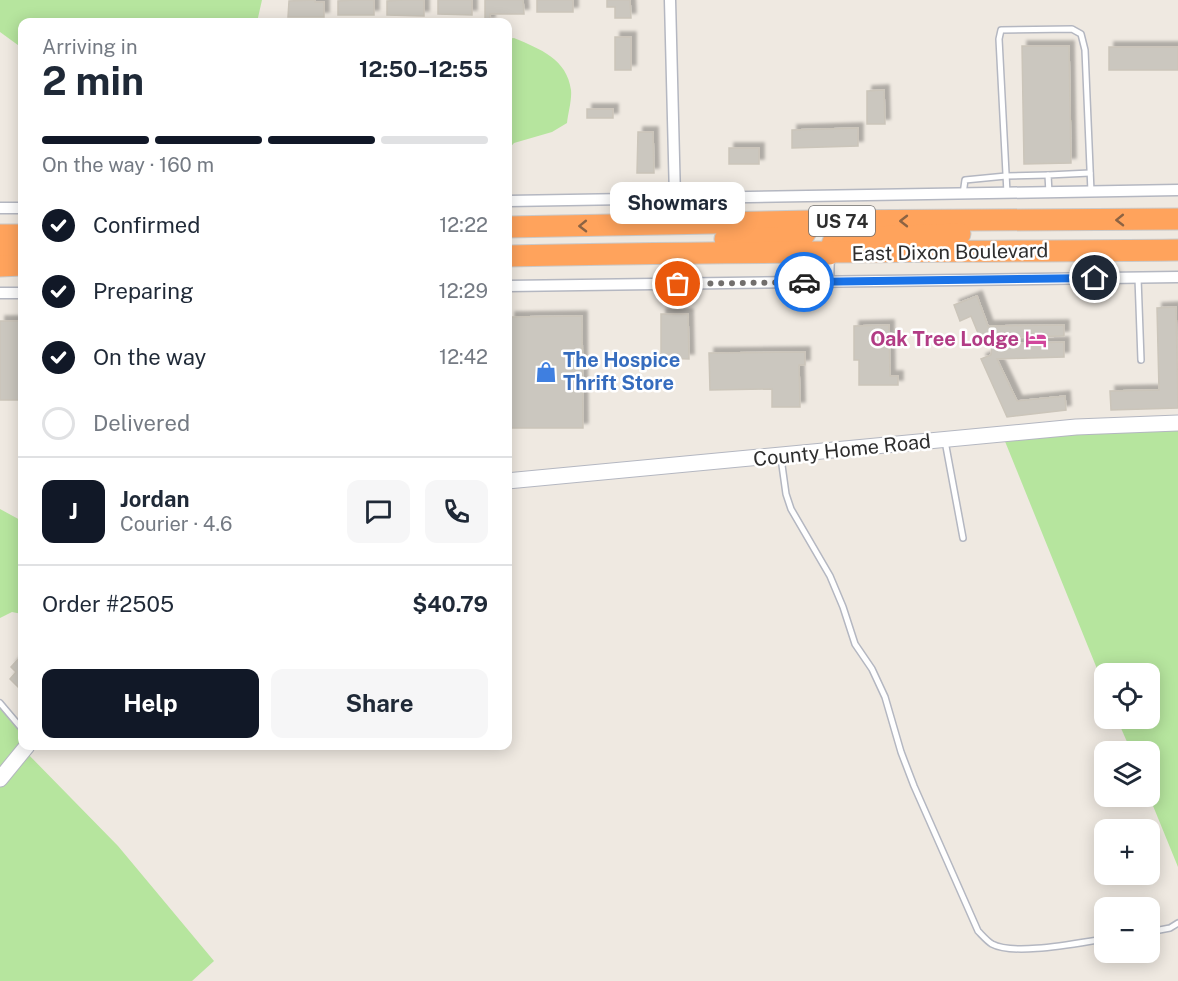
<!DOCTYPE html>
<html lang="en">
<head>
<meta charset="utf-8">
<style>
	body { margin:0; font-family:"Public Sans",sans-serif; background:#f6f6f7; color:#1f2937; height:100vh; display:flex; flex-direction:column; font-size:22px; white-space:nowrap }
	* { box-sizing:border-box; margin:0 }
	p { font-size:20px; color:#747a83 }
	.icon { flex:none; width:33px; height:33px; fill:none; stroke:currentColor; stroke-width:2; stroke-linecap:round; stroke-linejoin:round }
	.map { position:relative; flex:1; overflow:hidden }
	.details { position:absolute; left:18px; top:18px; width:494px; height:732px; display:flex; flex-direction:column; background:#fff; border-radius:12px; box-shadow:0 3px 15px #0003 }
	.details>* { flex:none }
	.controls { position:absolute; left:1094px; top:663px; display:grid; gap:12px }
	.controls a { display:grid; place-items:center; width:66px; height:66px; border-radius:12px; background:#fff; box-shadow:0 3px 15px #0003; font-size:30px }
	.pin { position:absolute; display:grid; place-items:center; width:51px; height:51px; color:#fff; margin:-26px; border:3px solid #fff; border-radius:50%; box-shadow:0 2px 6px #0007 }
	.courier { position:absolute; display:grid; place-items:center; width:60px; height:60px; margin:-30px; border:4px solid #1a73e8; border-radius:50%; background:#fff; color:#222; box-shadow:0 2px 8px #0007 }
	.bubble { position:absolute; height:42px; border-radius:12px; background:#fff; box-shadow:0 3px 15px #0003; font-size:20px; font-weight:700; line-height:42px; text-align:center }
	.overview em { font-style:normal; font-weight:700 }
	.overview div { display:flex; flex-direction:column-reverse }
	.overview { display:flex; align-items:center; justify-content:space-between; height:102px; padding:0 24px }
	h1 { font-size:39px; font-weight:700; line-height:45px }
	.bar { display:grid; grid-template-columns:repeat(4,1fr); gap:9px 6px; align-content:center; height:72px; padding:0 24px }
	.bar i { height:8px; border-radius:4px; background:#e0e1e3 }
	.bar .current { background:#111827 }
	.bar p { grid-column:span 4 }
	.line { display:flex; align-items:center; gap:15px; padding:0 24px; border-top:2px solid #e0e1e3 }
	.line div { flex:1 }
	.round { display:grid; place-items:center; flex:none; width:63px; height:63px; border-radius:12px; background:#f6f6f7 }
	ol { padding:0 24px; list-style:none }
	li { display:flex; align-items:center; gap:18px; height:66px }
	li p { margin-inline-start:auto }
	li .icon { padding:6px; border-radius:50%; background:#111827; color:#fff; stroke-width:4 }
	li:last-child { color:#747a83 }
	li i { width:33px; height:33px; border:3px solid #e0e1e3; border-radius:50% }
	.action { display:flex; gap:12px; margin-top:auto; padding:12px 24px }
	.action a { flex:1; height:69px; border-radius:12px; background:#111827; color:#fff; font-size:24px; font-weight:700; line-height:69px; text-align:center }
	.action a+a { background:#f6f6f7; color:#1f2937 }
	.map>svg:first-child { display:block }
</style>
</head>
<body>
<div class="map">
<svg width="1178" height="981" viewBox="0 0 1178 981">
	<defs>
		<filter id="shadow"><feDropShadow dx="5" dy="-5" stdDeviation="1.5" flood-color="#0004"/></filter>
	</defs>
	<rect width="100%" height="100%" fill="#efe9e1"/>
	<g fill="#b6e59e">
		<path d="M0,0H262L257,22H22V48L0,32Z"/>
		<path d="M514,38C540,49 567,59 571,90C572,100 568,113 567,123L552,132L514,143L507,151V39Z"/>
		<path d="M1178,423V867L1149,796V752L1131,751L1117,719L1149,718V674H1104V686L1002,434Z"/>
		<path d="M0,509L22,521V614L12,612L0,618Z"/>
		<path d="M0,703L22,729L24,750L118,846L214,961L192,981H0Z"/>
	</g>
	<g fill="#cbc7bf" stroke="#cbc5ba" stroke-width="1.5" filter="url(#shadow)">
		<path d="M315,0V2H324V17H288L289,1Z"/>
		<path d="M353,0H374V15H338V1Z"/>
		<path d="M403,0H424V16L387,15V1Z"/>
		<path d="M438,0H472V15L438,14Z"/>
		<path d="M485,0H523L524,14H490V22H485Z"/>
		<rect x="537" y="0" width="36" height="12"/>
		<path d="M607,0H630L631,18H615V7H607Z"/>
		<rect x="615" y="37" width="16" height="33"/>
		<path d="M1022,46H1069L1071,163L1024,164Z"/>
		<rect x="1109" y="47" width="69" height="23"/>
		<path d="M884,90L885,124H867V91Z"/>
		<rect x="587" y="109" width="26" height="9"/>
		<path d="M858,128V146L792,148V130Z"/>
		<path d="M638,132H653L654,173H637Z"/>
		<rect x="729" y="148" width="30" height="16"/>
		<path d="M977,296L988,326L1064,325V336L980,338L971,316L960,321L954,305Z"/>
		<path d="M1176,307L1178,408L1111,410L1110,391L1159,390L1157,308Z"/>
		<path d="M661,314H688L689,359L661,358Z"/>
		<path d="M582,316L583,428H510V317Z"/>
		<rect x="0" y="321" width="22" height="79"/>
		<path d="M889,325L890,376H898V385H859V360H854V326Z"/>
		<path d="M1064,342V357L997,359L1017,401L1065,396L1066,410L1007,417L981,359L991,355L992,344Z"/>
		<path d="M805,352V365H799L800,407H772V389L710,390L709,353Z"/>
		<path d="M22,655V687L20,689L10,679L16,672L11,667Z"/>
	</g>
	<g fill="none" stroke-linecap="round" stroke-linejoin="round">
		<defs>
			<g id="lane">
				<path d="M1007,193L999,39L1001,30L1072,29L1081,34L1085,50L1091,192"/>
				<path d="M1049,193L1048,175L1090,173"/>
				<path d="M963,194L965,180L1006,176L1048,175"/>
				<path d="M1138,278L1141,360"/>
				<path d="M945,441L963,538"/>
				<path d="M781,458L786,494L791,509L830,576L843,607L855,644L872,669L885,697L901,752L914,786L978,931C982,935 987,941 992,944C1014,956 1077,943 1104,939"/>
				<path d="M0,703L22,729"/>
				<path d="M1149,932L1170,928L1178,923"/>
			</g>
			<g id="street">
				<path d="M670,0L675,198"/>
				<path d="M507,201L1178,190"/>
				<path d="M0,208H22"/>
				<path d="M828,282L829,254"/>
				<path d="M507,286L1178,277"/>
				<path d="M0,293H22"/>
			</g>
			<g id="secondary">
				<path d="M507,481L1076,427L1178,423"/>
				<path d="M0,779L27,746"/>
			</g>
			<g id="highway">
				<path d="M507,227L812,221L1178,219"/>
				<path d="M0,235H22"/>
				<path d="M725,239L797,238L804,235L812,221"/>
				<path d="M0,250H22"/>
				<path d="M829,254L833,242L842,238L960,234"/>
				<path d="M507,256C731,251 954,252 1178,250"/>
				<path d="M0,266L22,265"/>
			</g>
		</defs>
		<use href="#lane" stroke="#b4b7c1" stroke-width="8"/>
		<use href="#street" stroke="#b4b7c1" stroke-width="13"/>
		<use href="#secondary" stroke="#b4b7c1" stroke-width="17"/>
		<use href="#highway" stroke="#c9c9c9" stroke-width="23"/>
		<use href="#lane" stroke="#fff" stroke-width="5"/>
		<use href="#street" stroke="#fff" stroke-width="10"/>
		<use href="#secondary" stroke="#fff" stroke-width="15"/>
		<use href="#highway" stroke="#ffa35c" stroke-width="21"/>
	</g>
	<defs><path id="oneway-chevron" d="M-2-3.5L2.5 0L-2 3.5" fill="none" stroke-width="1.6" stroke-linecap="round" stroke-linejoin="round" transform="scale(1.5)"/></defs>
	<g stroke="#8c6343">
		<use href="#oneway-chevron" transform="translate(1120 220) rotate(179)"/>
		<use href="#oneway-chevron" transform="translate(904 221) rotate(180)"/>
		<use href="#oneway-chevron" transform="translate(583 226) rotate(179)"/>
	</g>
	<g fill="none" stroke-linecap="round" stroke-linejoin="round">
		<path stroke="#726f6d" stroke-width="6" stroke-dasharray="0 10.8" d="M678,284L804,282"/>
		<path stroke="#1a73e8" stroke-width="8" d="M804,282L1095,278"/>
	</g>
	<defs>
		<symbol id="hotel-bare" viewBox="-9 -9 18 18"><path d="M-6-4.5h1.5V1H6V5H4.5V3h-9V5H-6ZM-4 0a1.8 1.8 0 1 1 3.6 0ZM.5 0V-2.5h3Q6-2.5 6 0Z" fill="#d1479c" stroke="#fff" stroke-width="2.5" paint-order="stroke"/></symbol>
		<symbol id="shop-bare" viewBox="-9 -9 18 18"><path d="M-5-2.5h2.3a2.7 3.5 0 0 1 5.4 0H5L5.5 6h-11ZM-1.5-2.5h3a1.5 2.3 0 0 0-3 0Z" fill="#3f7fe0" stroke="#fff" stroke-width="2.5" paint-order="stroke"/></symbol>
	</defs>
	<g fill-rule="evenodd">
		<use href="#hotel-bare" x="1021" y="324" width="30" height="30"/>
		<use href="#shop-bare" x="531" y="357" width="30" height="30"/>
	</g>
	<g text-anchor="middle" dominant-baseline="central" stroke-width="5" stroke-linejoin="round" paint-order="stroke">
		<rect fill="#fff" stroke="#6d6d6d" stroke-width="1.5" x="809" y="206" width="66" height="30" rx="4.5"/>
		<g font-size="18" font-weight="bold" fill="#2e2e2e">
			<text x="842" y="221">US 74</text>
		</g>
		<g font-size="20" fill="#2e2e2e" stroke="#fff">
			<text transform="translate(950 252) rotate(-1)">East Dixon Boulevard</text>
			<text transform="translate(842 450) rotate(-6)">County Home Road</text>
		</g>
		<g font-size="20" font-weight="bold" fill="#b23c85" stroke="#fff" text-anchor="end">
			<text x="1019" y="339">Oak Tree Lodge</text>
		</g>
		<g font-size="20" font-weight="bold" fill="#366cbe" stroke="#fff" text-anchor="start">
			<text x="563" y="360">The Hospice<tspan x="563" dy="23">Thrift Store</tspan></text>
		</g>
	</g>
</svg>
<div class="controls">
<a><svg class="icon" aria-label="locate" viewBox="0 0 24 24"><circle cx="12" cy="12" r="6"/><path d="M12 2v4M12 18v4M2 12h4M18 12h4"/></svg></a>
<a><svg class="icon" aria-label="layers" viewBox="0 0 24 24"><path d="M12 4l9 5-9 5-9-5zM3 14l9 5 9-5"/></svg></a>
<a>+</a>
<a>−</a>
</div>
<div class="pin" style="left:678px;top:284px;background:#ea580c"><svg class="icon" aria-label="bag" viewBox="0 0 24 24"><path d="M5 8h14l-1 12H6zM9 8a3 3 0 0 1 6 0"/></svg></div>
<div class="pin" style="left:1095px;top:278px;background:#1f2937"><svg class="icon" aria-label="home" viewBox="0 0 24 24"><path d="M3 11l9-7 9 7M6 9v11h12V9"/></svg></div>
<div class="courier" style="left:804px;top:282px"><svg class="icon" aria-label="car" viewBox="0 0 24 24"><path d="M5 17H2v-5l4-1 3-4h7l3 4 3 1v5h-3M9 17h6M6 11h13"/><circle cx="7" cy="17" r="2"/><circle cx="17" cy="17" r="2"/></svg></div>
<div class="bubble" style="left:610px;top:182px;width:135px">Showmars</div>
<section class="details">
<div class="overview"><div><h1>2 min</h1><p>Arriving in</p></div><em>12:50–12:55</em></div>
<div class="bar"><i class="current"></i><i class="current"></i><i class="current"></i><i></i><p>On the way · 160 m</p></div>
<ol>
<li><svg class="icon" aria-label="check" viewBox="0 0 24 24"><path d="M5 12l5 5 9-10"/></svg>Confirmed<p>12:22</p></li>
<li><svg class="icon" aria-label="check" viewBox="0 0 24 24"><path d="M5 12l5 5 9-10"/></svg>Preparing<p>12:29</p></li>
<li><svg class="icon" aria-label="check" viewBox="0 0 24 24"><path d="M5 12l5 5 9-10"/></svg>On the way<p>12:42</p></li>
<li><i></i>Delivered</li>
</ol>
<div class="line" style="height:108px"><b class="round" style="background:#111827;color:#fff">J</b><div><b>Jordan</b><p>Courier · 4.6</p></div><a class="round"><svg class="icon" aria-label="chat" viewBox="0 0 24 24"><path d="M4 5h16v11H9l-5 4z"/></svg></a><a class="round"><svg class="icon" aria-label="phone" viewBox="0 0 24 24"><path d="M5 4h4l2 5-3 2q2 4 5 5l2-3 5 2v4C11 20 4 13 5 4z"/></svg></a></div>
<div class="line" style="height:78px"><div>Order #2505</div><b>$40.79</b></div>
<div class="action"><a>Help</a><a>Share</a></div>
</section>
</div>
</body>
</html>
